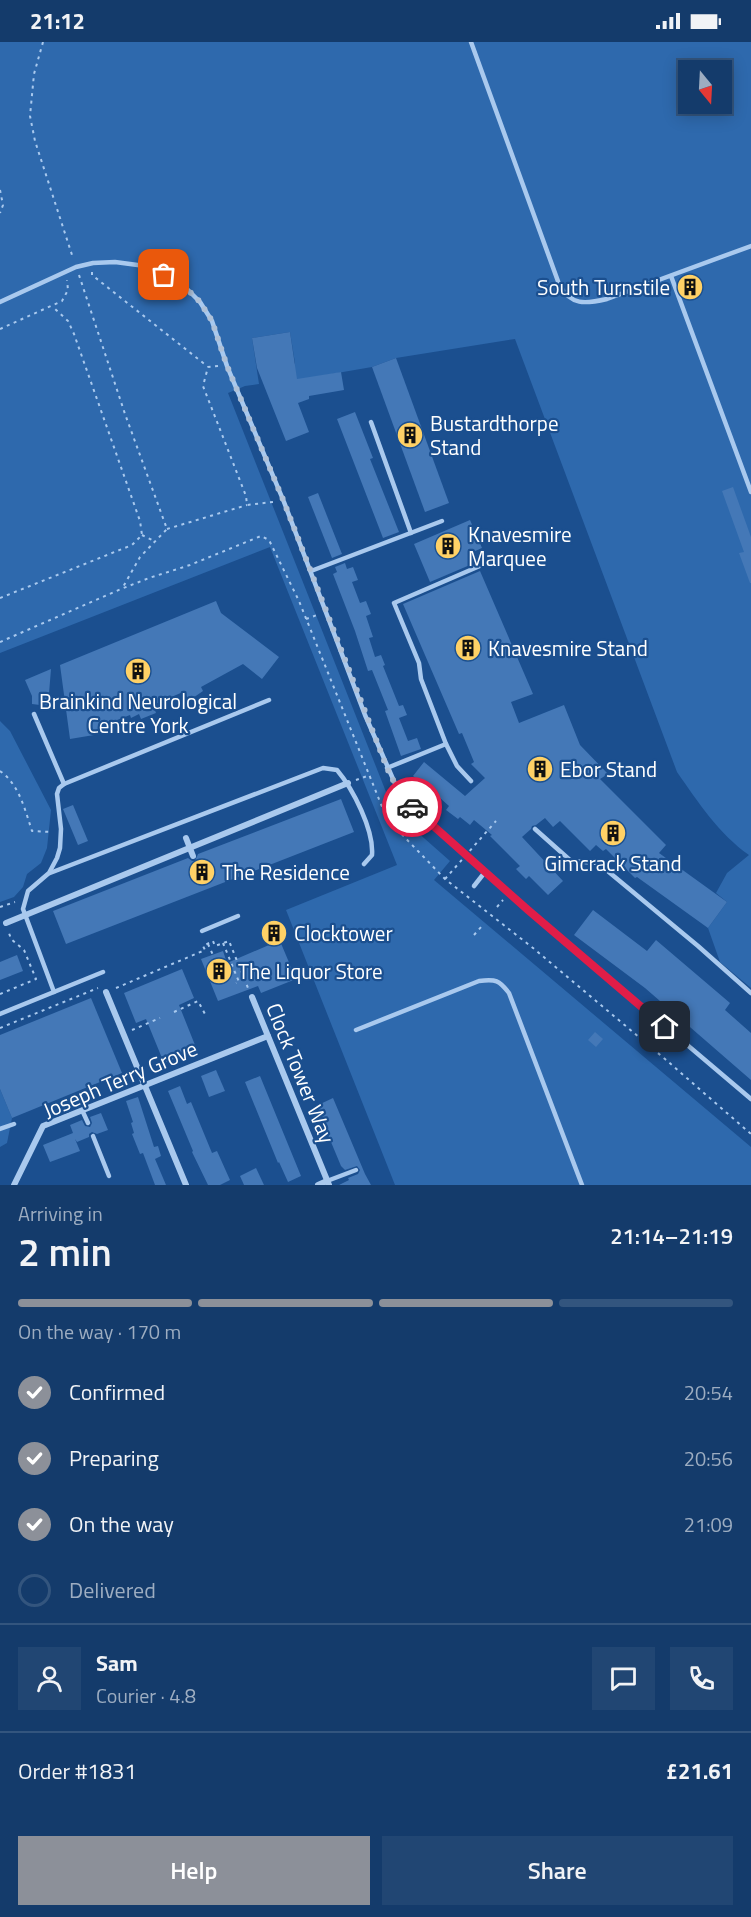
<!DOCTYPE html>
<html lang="en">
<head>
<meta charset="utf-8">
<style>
	body { margin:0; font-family:"Titillium Web",sans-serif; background:#214673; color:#f1f3f6; height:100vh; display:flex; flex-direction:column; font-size:22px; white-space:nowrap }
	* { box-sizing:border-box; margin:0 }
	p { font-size:20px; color:#9dadc1 }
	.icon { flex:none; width:33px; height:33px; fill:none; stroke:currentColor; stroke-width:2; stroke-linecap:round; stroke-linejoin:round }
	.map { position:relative; height:1143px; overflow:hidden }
	.side { display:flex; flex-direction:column; background:#143b6b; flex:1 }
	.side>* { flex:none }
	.needle { width:39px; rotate:162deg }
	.buttons { position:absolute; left:678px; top:18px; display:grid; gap:12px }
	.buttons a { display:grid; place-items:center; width:54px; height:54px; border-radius:0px; background:#143b6b; box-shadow:0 3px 15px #0003,0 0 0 2px #33557e; font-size:30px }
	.pin { position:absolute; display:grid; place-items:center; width:51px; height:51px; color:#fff; margin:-26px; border-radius:12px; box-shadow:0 3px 9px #0006 }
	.courier { position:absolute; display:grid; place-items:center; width:60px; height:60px; margin:-30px; border:4px solid #e11d48; border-radius:50%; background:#fff; color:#222; box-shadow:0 2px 8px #0007 }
	.overview em { font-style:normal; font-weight:600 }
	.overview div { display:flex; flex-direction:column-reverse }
	.overview { display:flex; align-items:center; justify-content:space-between; height:102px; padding:0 18px }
	h1 { font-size:39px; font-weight:600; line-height:45px }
	.bar { display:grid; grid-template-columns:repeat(4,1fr); gap:9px 6px; align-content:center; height:72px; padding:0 18px }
	.bar i { height:8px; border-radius:4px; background:#33557e }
	.bar .current { background:#8c9099 }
	.bar p { grid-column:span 4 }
	.line { display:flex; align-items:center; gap:15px; padding:0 18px; border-top:2px solid #33557e }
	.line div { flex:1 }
	.round { display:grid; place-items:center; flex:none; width:63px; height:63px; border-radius:0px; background:#214673 }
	ol { padding:0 18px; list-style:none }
	li { display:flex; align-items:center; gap:18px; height:66px }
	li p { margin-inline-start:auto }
	li .icon { padding:6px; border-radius:50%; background:#8c9099; color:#fff; stroke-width:4 }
	li:last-child { color:#9dadc1 }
	li i { width:33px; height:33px; border:3px solid #33557e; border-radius:50% }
	.cta { display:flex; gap:12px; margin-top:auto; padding:12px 18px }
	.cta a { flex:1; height:69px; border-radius:0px; background:#8c9099; color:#fff; font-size:24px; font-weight:600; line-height:69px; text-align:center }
	.cta a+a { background:#214673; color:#f1f3f6 }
	.status { display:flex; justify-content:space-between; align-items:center; height:42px; padding:0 30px; background:#143b6b; direction:ltr }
	.status svg { height:16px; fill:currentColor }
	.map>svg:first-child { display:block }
</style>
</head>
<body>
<div class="status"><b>21:12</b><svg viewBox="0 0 49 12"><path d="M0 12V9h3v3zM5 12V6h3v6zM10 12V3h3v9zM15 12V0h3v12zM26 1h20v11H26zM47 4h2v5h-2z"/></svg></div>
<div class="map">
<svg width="751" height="1143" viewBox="0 0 751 1143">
	<rect width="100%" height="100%" fill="#1b4f8f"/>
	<g fill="#2e69ad" fill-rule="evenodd">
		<path d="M0,0H751V946L720,920L708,886L727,860L716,851L727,831L749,813C719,792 698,760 677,730L515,297L396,316L372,325L285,340L295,321L290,290L252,296L259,342L245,344L228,351L390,760L399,774L450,819L434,838L751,1105V1143H395L286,868L397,823L270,505L0,611ZM688,28H722V62H688Z"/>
		<path d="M0,679L10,689L51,768L47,806L41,821L27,832L23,845L14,855L0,860Z"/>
		<path d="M0,1047L12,1076L7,1101L0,1105Z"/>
	</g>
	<g fill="#4478b7">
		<path d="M290,290L297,337L341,330L344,348L309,354V357L298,361L309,390L286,399L257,326L252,296Z"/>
		<path d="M396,316L449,461L425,470L372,325Z"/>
		<path d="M355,370L373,416L370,417L399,490L383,496L337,377Z"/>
		<path d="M733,445L751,495V541H750L739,511L744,510L722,449Z"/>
		<path d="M318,451L342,512L332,516L308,455Z"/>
		<path d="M470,478L482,506L473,510L477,520L430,540L414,502Z"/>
		<path d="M345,521L347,527L353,525L358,538L352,540L360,561L366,559L371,572L366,574L373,595L369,596L375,615L381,613L385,623L383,624L399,664L403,663L407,673L399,676L408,699L417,696L421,707L401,714L385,669L388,668L372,628L368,629L355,589L333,532L337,530L335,525Z"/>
		<path d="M480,529L533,652L511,660L519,681L564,663L580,703L608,732L600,737L666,803L659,811L727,860L708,886L637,835L635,836L606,807L603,809L596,803L590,809L560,779L553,785L545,776L536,783L532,784L531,787L522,795L563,839L548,853L529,834L526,837L516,827L520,824L490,794L492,793L474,778L470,783L460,775L458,777L446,768L449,764L432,749L430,751L420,743L421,741L413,734L424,720L465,754L485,736L471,722L474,720L462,691L459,692L403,562Z"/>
		<path d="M216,559L221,571L279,615L262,637L243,622L201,645L203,649L190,658L183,650L153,663L156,671L141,677L139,672L131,676L130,673L99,685L100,692L70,697L60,623Z"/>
		<path d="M51,627L48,664L32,662V654L25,638Z"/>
		<path d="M341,757L354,790L66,902L53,869L188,816L192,819H195L198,812Z"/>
		<path d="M73,763L88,799L78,803L63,767Z"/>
		<path d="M593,868L647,909L656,898L730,961L725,968L751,991V1038L645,946L574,893Z"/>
		<path d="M279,879L286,896L280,899L296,937L261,951L258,944L218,959L201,917L223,909L227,921L269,903L262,886Z"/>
		<path d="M17,913L23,929L0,938V920Z"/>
		<path d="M182,927L194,956L179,963L197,1008L164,1021L146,977L136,981L124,951Z"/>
		<path d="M91,956L122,1031L12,1076L0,1047V993Z"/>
		<path d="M595,990L603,997L596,1005L588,998Z"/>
		<path d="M216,1028L225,1049L209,1055L201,1034Z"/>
		<path d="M260,1034L301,1134L288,1140L279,1120L278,1121L245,1040Z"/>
		<path d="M180,1044L187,1062L191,1060L212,1111L217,1109L230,1138L220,1143H208L192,1110L193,1109L168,1049Z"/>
		<path d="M138,1055L154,1105L158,1104L161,1114L155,1117L166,1143H155L143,1111L140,1112L132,1092L134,1091L131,1081L133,1080L126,1059Z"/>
		<path d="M333,1056L365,1132L371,1143H339L349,1138L348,1136L358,1132L360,1128L357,1124L345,1128L341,1124L316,1064Z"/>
		<path d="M101,1071L108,1088L97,1092L92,1090L89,1092V1095L77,1100L75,1097L80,1109L50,1120L43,1103L73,1091L70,1083L82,1078L85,1084L90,1085L92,1081L90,1075Z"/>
		<path d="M256,1126L264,1143H244L240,1134Z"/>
	</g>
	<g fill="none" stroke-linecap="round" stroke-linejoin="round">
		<g stroke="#a9c9ee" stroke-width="2" stroke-dasharray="3 4.5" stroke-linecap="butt">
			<path d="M43,0L34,32L30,74L35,99L73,216"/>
			<path d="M0,148L3,163L0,171"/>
			<path d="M92,230V233L207,324"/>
			<path d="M79,233L125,372L167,487L140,515L123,545"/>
			<path d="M0,287L62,259L68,248L67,238"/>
			<path d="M218,324L208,325L203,344L246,454L247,463L273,460"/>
			<path d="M167,487L247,463"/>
			<path d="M142,493L154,499"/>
			<path d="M0,556L132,503L142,493L140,479L74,292L68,279L53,265"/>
			<path d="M306,577L317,573"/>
			<path d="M0,600L121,547L149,536L190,523L261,494L269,498L299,559L387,777L445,837L533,906L665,1017L751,1092"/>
			<path d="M0,729C19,742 25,768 32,789L52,790"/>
			<path d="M356,738L370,733"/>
			<path d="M0,865L15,860"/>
			<path d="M497,865L503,858"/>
			<path d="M474,893L482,884"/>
			<path d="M223,901L239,940L236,941"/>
			<path d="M208,902L213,913"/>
			<path d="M116,946L205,908L203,904L213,899L215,904L229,899L248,946"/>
			<path d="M0,952L36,937L24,908L11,897L9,891"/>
			<path d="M174,970L198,959L205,972"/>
			<path d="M0,986L98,946"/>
			<path d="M132,988L160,976"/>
		</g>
		<g stroke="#a9c9ee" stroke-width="4.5">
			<path d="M471,0L559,242C571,264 585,262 607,257L751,204"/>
			<path d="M671,234L751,450"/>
			<path d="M0,260L76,225L93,221L115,220L145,224L183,243L200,260L212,279L227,324L284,460L365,673L397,746L407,760L528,868L751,1057"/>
			<path d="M371,380L411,491"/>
			<path d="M311,529L442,479"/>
			<path d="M34,672L64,742"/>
			<path d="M387,726L446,702"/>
			<path d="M471,739L457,724L446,702L421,637L419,621L394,561L482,523"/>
			<path d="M535,787L571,819L598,821L698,904L751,951"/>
			<path d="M50,831L323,726L337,728C353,747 374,788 372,813L364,822"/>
			<path d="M474,844L485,830"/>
			<path d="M202,889L238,874"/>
			<path d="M54,950L23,867L28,849L49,831L57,816L60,806L61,787L57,752L59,746L64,742L269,658"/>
			<path d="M0,972L103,930"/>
			<path d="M356,988L479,939C496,937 499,938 509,951L582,1143"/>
			<path d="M82,1068L88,1081"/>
			<path d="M0,1087L14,1082"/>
			<path d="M93,1094L109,1134"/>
			<path d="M327,1139L356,1128"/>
		</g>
		<g stroke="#a9c9ee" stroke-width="6">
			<path d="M186,796L193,814"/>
			<path d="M6,881L348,741"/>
			<path d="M106,950L186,1143"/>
			<path d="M252,955L329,1143"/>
			<path d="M14,1143L43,1084L268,994"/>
			<path d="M318,1143L327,1139"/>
		</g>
		<path stroke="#a9c9ee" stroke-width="2" stroke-dasharray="3 4.5" stroke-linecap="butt" d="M445,837L496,779"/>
	</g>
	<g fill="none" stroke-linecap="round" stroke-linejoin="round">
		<path stroke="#afc1d8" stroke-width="6" stroke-dasharray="0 10.8" d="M164,233L183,243L200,260L212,279L227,324L284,460L387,726L397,746L412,765"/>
		<path stroke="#e11d48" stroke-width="8" d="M412,765L528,868L665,985"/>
	</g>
	<defs>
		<symbol id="building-disc" viewBox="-11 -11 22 22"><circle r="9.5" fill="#ffd166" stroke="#1b4f8f"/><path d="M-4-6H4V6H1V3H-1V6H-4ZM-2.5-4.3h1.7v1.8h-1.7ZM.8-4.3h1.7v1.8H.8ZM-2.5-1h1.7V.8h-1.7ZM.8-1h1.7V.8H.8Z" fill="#111"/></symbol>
	</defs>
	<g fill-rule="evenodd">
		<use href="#building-disc" x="675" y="230" width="30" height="30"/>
		<use href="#building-disc" x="395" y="378" width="30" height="30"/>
		<use href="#building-disc" x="433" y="489" width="30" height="30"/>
		<use href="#building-disc" x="453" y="591" width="30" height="30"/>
		<use href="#building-disc" x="123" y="614" width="30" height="30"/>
		<use href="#building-disc" x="525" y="712" width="30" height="30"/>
		<use href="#building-disc" x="598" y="776" width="30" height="30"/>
		<use href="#building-disc" x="187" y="815" width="30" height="30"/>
		<use href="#building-disc" x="259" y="876" width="30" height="30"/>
		<use href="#building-disc" x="204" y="914" width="30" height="30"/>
	</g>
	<g text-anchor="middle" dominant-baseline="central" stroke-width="4.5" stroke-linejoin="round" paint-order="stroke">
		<g font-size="21" fill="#fff" stroke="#1b4f8f" text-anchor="start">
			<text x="670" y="245" text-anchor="end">South Turnstile</text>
			<text x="430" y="381">Bustardthorpe<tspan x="430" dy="24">Stand</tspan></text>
			<text x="468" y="492">Knavesmire<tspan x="468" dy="24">Marquee</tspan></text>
			<text x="488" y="606">Knavesmire Stand</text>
			<text x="138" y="659" text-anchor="middle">Brainkind Neurological<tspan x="138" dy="24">Centre York</tspan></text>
			<text x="560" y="727">Ebor Stand</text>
			<text x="613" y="821" text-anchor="middle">Gimcrack Stand</text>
			<text x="222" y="830">The Residence</text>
			<text x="294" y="891">Clocktower</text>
			<text x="238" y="929">The Liquor Store</text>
		</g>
		<g font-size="21" fill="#fff" stroke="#1b4f8f">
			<text transform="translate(301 1031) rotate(68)">Clock Tower Way</text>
			<text transform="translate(120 1037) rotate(-23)">Joseph Terry Grove</text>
		</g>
	</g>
</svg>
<div class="buttons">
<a><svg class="needle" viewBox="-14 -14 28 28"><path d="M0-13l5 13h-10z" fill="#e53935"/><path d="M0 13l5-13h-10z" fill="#9dadc1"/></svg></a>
</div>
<div class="pin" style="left:164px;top:233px;background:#ea580c"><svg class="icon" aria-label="bag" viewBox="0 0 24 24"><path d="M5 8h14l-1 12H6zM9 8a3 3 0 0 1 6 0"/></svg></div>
<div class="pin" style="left:665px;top:985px;background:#1f2937"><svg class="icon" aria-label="home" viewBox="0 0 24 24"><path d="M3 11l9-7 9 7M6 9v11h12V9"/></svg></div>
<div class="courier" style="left:412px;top:765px"><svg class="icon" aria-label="car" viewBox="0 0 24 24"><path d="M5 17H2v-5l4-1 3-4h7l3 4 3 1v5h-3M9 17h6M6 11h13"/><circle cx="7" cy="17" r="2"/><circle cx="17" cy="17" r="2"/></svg></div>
</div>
<section class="side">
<div class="overview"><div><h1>2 min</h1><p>Arriving in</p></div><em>21:14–21:19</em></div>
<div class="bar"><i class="current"></i><i class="current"></i><i class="current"></i><i></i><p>On the way · 170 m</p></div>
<ol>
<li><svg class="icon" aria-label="check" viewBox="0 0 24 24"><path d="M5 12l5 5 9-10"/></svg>Confirmed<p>20:54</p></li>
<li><svg class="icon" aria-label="check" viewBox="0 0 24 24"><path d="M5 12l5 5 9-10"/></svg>Preparing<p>20:56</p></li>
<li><svg class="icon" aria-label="check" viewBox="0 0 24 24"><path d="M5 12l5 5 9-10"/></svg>On the way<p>21:09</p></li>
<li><i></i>Delivered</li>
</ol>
<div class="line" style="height:108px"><a class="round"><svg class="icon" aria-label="person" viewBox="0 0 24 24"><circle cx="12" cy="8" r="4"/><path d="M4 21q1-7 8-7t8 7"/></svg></a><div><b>Sam</b><p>Courier · 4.8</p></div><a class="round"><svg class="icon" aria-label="chat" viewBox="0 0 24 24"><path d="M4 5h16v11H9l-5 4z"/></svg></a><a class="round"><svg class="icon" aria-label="phone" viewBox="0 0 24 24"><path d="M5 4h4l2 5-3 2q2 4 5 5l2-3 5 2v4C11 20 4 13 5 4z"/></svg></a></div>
<div class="line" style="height:78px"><div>Order #1831</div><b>£21.61</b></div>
<div class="cta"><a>Help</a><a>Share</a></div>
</section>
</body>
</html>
